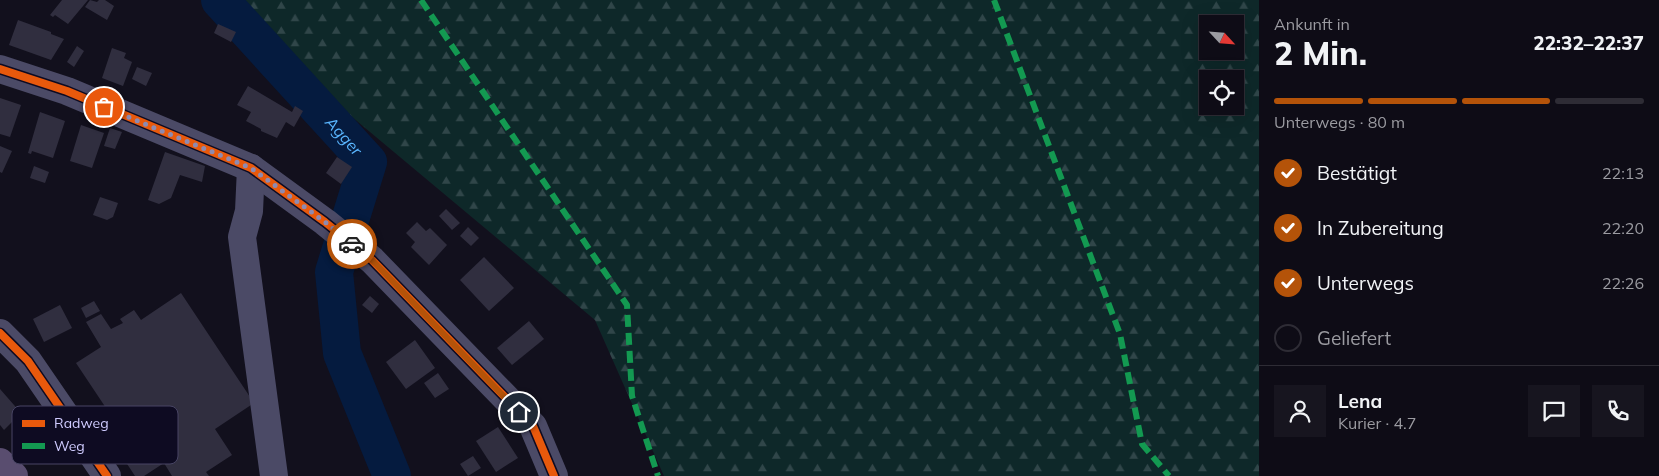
<!DOCTYPE html>
<html lang="de">
<head>
<meta charset="utf-8">
<style>
	body { margin:0; font-family:Mulish,sans-serif; background:#17151f; color:#f1f3f6; height:100vh; display:flex; flex-direction:column; font-size:19px; white-space:nowrap }
	* { box-sizing:border-box; margin:0 }
	p { font-size:16px; color:#9b9ba1 }
	.icon { flex:none; width:28px; height:28px; fill:none; stroke:currentColor; stroke-width:2; stroke-linecap:round; stroke-linejoin:round }
	.map { position:relative; flex:1; overflow:hidden }
	.panel { display:flex; flex-direction:column; background:#0e0c16; width:400px }
	.panel>* { flex:none }
	.needle { width:32px; rotate:116deg }
	.controls { position:absolute; left:1199px; top:15px; display:grid; gap:10px }
	.controls a { display:grid; place-items:center; width:45px; height:45px; border-radius:0px; background:#0e0c16; box-shadow:0 5px 20px #0002,0 0 0 1px #2e2c35; font-size:25px }
	.pin { position:absolute; display:grid; place-items:center; width:42px; height:42px; color:#fff; margin:-21px; border:2px solid #fff; border-radius:50%; box-shadow:0 1px 5px #0007 }
	.courier { position:absolute; display:grid; place-items:center; width:50px; height:50px; margin:-25px; border:4px solid #b45309; border-radius:50%; background:#fff; color:#222; box-shadow:0 1px 6px #0007 }
	.head em { font-style:normal; font-weight:800 }
	.head div { display:flex; flex-direction:column-reverse }
	.head { display:flex; align-items:center; justify-content:space-between; height:85px; padding:0 15px }
	h1 { font-size:32px; font-weight:800; line-height:38px }
	.bar { display:grid; grid-template-columns:repeat(4,1fr); gap:8px 5px; align-content:center; height:60px; padding:0 15px }
	.bar i { height:6px; border-radius:4px; background:#2e2c35 }
	.bar .on { background:#b45309 }
	.bar p { grid-column:span 4 }
	.line { display:flex; align-items:center; gap:12px; padding:0 15px; border-top:1px solid #2e2c35 }
	.line div { flex:1 }
	.round { display:grid; place-items:center; flex:none; width:52px; height:52px; border-radius:0px; background:#17151f }
	ol { padding:0 15px; list-style:none }
	li { display:flex; align-items:center; gap:15px; height:55px }
	li p { margin-inline-start:auto }
	li .icon { padding:5px; border-radius:50%; background:#b45309; color:#fff; stroke-width:4 }
	li:last-child { color:#9b9ba1 }
	li i { width:28px; height:28px; border:2px solid #2e2c35; border-radius:50% }
	main { display:flex; flex:1; min-height:0 }
	.map>svg:first-child { display:block }
</style>
</head>
<body>
<main>
<div class="map">
<svg width="1259" height="476" viewBox="0 0 1259 476">
	<defs>
		<pattern id="forest-firs" width="22" height="20" patternUnits="userSpaceOnUse" patternTransform="scale(1.25)"><rect width="22" height="20" fill="#0e2829"/><path d="M5 1l3.5 6h-7zM16 11l3.5 6h-7z" fill="#304649"/></pattern>
	</defs>
	<rect width="100%" height="100%" fill="#12101d"/>
	<path fill="url(#forest-firs)" fill-rule="evenodd" d="M212,0H1259V476H664L595,320ZM1208,24H1235V51H1208ZM1208,79H1235V106H1208Z"/>
	<g fill="none" stroke-linecap="round" stroke-linejoin="round">
		<path stroke="#051b3f" stroke-width="38" id="s1" d="M220,0L368,162L334,272L342,353L392,476"/>
	</g>
	<g fill="#302e3f">
		<path d="M62,0H88L68,24L55,15L53,17L50,15Z"/>
		<path d="M90,0L97,2L99,0H105L114,6L107,20L85,7Z"/>
		<path d="M18,20L51,32V34L64,39L51,60L9,45Z"/>
		<path d="M218,24L236,32L231,42L214,33Z"/>
		<path d="M77,46L84,51L74,67L67,62Z"/>
		<path d="M112,48L126,53L124,58L132,62L123,86L102,78Z"/>
		<path d="M137,67L152,73L146,86L132,79Z"/>
		<path d="M248,86L292,112L295,106L303,111L294,127L286,122L277,138L261,131V129L246,121L251,112L237,105Z"/>
		<path d="M0,98L21,105L10,137L0,134Z"/>
		<path d="M40,112L65,121L53,158L32,151L31,154L28,153Z"/>
		<path d="M81,125L104,133L92,168L70,161Z"/>
		<path d="M110,128L122,132L115,149L104,146Z"/>
		<path d="M0,146L12,151L2,173L0,172Z"/>
		<path d="M165,152L205,166L202,182L180,175L171,198L159,204L148,200Z"/>
		<path d="M337,157L352,167L341,184L326,173Z"/>
		<path d="M34,166L49,172L45,183L30,178Z"/>
		<path d="M100,197L118,203L113,217L107,220L93,215Z"/>
		<path d="M446,209L460,223L452,230L439,216Z"/>
		<path d="M417,222L426,231L430,228L447,245L429,265L411,247L415,242L406,233Z"/>
		<path d="M468,227L479,238L471,246L460,236Z"/>
		<path d="M484,257L514,288L489,311L460,280Z"/>
		<path d="M181,293L254,403L215,429L232,455L206,472L209,476H172L164,463L144,476H135L100,423L104,410L106,408L76,363L101,347L86,322L101,314L111,329L123,323L120,319L134,310L141,320Z"/>
		<path d="M370,296L379,304L372,313L362,305Z"/>
		<path d="M94,301L100,311L86,318L81,308Z"/>
		<path d="M60,305L72,328L44,342L33,319Z"/>
		<path d="M529,321L544,339L512,365L497,348Z"/>
		<path d="M415,340L435,368L406,389L386,362Z"/>
		<path d="M438,373L449,389L435,398L424,383Z"/>
		<path d="M0,389L21,413L4,430L0,425Z"/>
		<path d="M498,427L518,458L496,472L476,441Z"/>
		<path d="M473,456L481,468L468,476L460,464Z"/>
	</g>
	<g fill="none" stroke-linecap="round" stroke-linejoin="round">
		<g stroke="#4b4a66" stroke-width="28">
			<path d="M0,69L67,91L251,168L325,222L372,260L533,426L554,476"/>
			<path d="M251,168L249,211L242,237L274,476"/>
			<path d="M0,333L28,361L107,476"/>
		</g>
		<path stroke="#594d6f" stroke-width="28" d="M0,462L14,476"/>
		<g stroke="#139951" stroke-width="6" stroke-dasharray="12 6" stroke-linecap="butt">
			<path d="M421,0L627,305L632,396L658,476"/>
			<path d="M994,0L1120,334L1142,444L1169,476"/>
		</g>
		<defs>
			<g id="cycleway">
				<path d="M0,69L67,91L251,168L325,222L372,260L533,426L554,476"/>
				<path d="M0,333L28,361L107,476"/>
			</g>
		</defs>
		<use href="#cycleway" stroke="#0e0b22" stroke-width="11"/>
		<use href="#cycleway" stroke="#e8590c" stroke-width="8"/>
	</g>
	<g fill="none" stroke-linecap="round" stroke-linejoin="round">
		<path stroke="#8e8ab0" stroke-width="5" stroke-dasharray="0 9" d="M104,107L251,168L325,222L352,244"/>
		<path stroke="#b45309" stroke-width="6" d="M352,244L372,260L519,412"/>
	</g>
	<g text-anchor="middle" dominant-baseline="central" stroke-width="4" stroke-linejoin="round" paint-order="stroke">
		<g font-size="16" font-style="italic" fill="#5ab6ff" stroke="#0e0b22">
			<text stroke="none"><textPath href="#s1" startOffset="184">Agger</textPath></text>
		</g>
	</g>
	<rect x="12" y="406" width="166" height="58" rx="8" fill="#0e0b22" stroke="#484564" stroke-width="1"/>
	<rect x="22" y="420" width="23" height="7" fill="#e8590c"/>
	<rect x="22" y="443" width="23" height="6" fill="#139951"/>
	<g font-size="14" fill="#d0ccff">
		<text x="54" y="428">Radweg</text>
		<text x="54" y="451">Weg</text>
	</g>
</svg>
<div class="controls">
<a><svg class="needle" viewBox="-14 -14 28 28"><path d="M0-13l5 13h-10z" fill="#e53935"/><path d="M0 13l5-13h-10z" fill="#9b9ba1"/></svg></a>
<a><svg class="icon" aria-label="locate" viewBox="0 0 24 24"><circle cx="12" cy="12" r="6"/><path d="M12 2v4M12 18v4M2 12h4M18 12h4"/></svg></a>
</div>
<div class="pin" style="left:104px;top:107px;background:#ea580c"><svg class="icon" aria-label="bag" viewBox="0 0 24 24"><path d="M5 8h14l-1 12H6zM9 8a3 3 0 0 1 6 0"/></svg></div>
<div class="pin" style="left:519px;top:412px;background:#1f2937"><svg class="icon" aria-label="home" viewBox="0 0 24 24"><path d="M3 11l9-7 9 7M6 9v11h12V9"/></svg></div>
<div class="courier" style="left:352px;top:244px"><svg class="icon" aria-label="car" viewBox="0 0 24 24"><path d="M5 17H2v-5l4-1 3-4h7l3 4 3 1v5h-3M9 17h6M6 11h13"/><circle cx="7" cy="17" r="2"/><circle cx="17" cy="17" r="2"/></svg></div>
</div>
<section class="panel">
<div class="head"><div><h1>2 Min.</h1><p>Ankunft in</p></div><em>22:32–22:37</em></div>
<div class="bar"><i class="on"></i><i class="on"></i><i class="on"></i><i></i><p>Unterwegs · 80 m</p></div>
<ol>
<li><svg class="icon" aria-label="check" viewBox="0 0 24 24"><path d="M5 12l5 5 9-10"/></svg>Bestätigt<p>22:13</p></li>
<li><svg class="icon" aria-label="check" viewBox="0 0 24 24"><path d="M5 12l5 5 9-10"/></svg>In Zubereitung<p>22:20</p></li>
<li><svg class="icon" aria-label="check" viewBox="0 0 24 24"><path d="M5 12l5 5 9-10"/></svg>Unterwegs<p>22:26</p></li>
<li><i></i>Geliefert</li>
</ol>
<div class="line" style="height:90px"><a class="round"><svg class="icon" aria-label="person" viewBox="0 0 24 24"><circle cx="12" cy="8" r="4"/><path d="M4 21q1-7 8-7t8 7"/></svg></a><div><b>Lena</b><p>Kurier · 4.7</p></div><a class="round"><svg class="icon" aria-label="chat" viewBox="0 0 24 24"><path d="M4 5h16v11H9l-5 4z"/></svg></a><a class="round"><svg class="icon" aria-label="phone" viewBox="0 0 24 24"><path d="M5 4h4l2 5-3 2q2 4 5 5l2-3 5 2v4C11 20 4 13 5 4z"/></svg></a></div>
</section>
</main>
</body>
</html>
